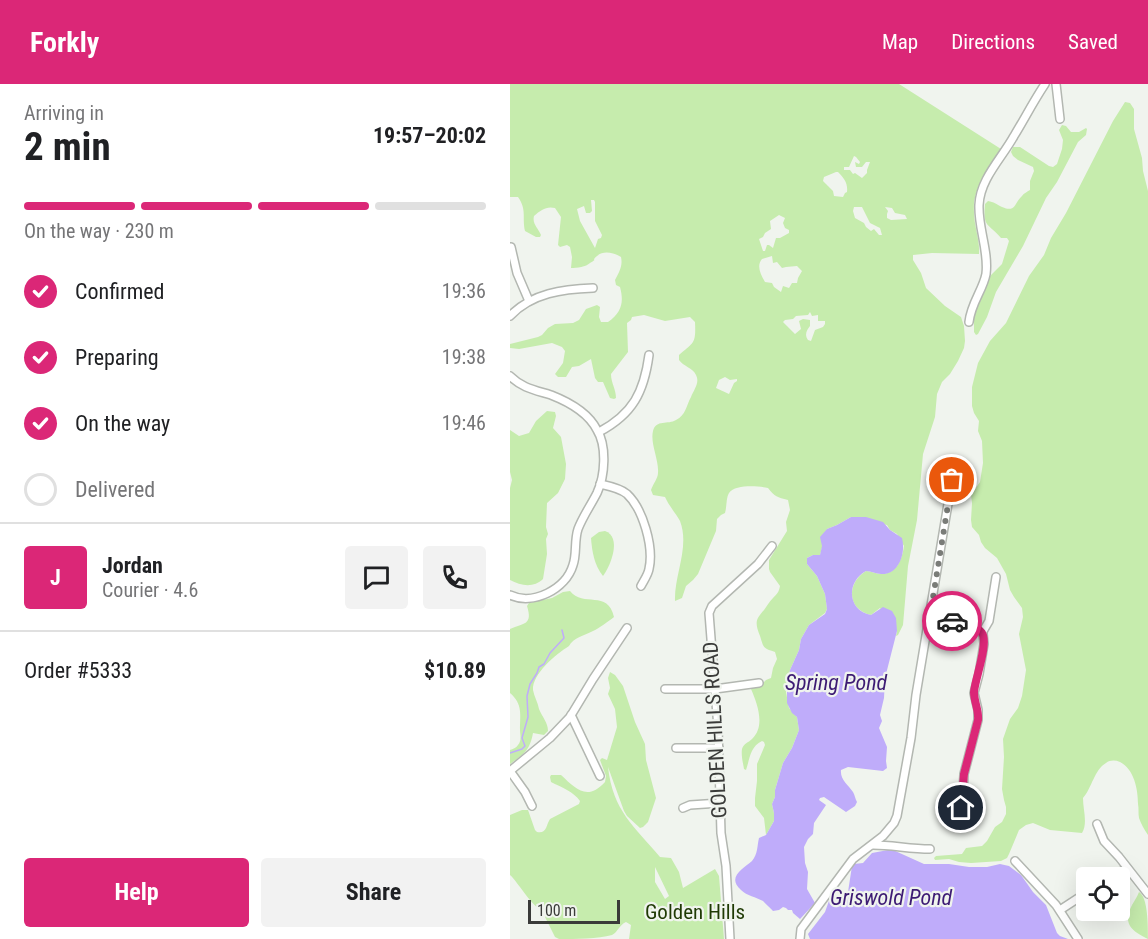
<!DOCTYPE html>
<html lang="en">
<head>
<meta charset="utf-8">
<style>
	body { margin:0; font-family:"Roboto Condensed",sans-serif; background:#f2f2f2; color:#202124; height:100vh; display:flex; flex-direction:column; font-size:22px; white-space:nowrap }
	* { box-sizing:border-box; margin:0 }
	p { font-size:20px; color:#757577 }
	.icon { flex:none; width:33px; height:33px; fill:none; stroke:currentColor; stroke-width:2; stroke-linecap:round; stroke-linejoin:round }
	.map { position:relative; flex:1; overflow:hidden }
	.drawer { display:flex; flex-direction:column; background:#fff; width:510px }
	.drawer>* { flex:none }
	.buttons { position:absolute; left:566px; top:783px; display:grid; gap:12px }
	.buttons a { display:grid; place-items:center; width:54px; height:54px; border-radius:6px; background:#fff; box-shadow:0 6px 24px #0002; font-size:30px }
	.scale { position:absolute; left:18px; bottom:15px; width:92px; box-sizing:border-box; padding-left:6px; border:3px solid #3a3b39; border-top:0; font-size:16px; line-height:21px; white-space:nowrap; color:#3a3b39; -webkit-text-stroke:4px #f0f4ee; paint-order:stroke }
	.pin { position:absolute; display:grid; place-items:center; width:51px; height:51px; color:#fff; margin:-26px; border:3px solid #fff; border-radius:50%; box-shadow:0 2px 6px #0007 }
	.courier { position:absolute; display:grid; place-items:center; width:60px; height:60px; margin:-30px; border:4px solid #db2777; border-radius:50%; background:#fff; color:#222; box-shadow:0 2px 8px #0007 }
	.overview em { font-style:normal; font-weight:700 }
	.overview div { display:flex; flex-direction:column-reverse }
	.overview { display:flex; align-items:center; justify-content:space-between; height:102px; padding:0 24px }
	h1 { font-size:39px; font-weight:700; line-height:45px }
	.bar { display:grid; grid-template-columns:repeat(4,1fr); gap:9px 6px; align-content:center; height:72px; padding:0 24px }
	.bar i { height:8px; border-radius:4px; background:#e0e0e0 }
	.bar .selected { background:#db2777 }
	.bar p { grid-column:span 4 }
	.line { display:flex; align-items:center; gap:15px; padding:0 24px; border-top:2px solid #e0e0e0 }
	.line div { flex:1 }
	.round { display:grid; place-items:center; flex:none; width:63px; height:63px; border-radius:6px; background:#f2f2f2 }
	ol { padding:0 24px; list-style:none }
	li { display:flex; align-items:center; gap:18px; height:66px }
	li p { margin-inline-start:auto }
	li .icon { padding:6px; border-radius:50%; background:#db2777; color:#fff; stroke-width:4 }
	li:last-child { color:#757577 }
	li i { width:33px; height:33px; border:3px solid #e0e0e0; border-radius:50% }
	.button { display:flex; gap:12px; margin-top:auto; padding:12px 24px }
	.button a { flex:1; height:69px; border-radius:6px; background:#db2777; color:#fff; font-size:24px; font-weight:700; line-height:69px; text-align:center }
	.button a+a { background:#f2f2f2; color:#202124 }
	header { display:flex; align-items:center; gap:36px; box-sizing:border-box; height:84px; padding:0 30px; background:#db2777; color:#fff }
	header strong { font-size:28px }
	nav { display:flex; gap:33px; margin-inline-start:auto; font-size:21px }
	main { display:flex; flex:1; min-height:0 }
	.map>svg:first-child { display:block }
</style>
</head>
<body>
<header>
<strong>Forkly</strong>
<nav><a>Map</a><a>Directions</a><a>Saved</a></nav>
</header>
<main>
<section class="drawer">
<div class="overview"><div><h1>2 min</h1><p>Arriving in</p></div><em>19:57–20:02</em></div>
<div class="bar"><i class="selected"></i><i class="selected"></i><i class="selected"></i><i></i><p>On the way · 230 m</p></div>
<ol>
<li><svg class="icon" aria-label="check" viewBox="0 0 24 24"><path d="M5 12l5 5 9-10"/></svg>Confirmed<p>19:36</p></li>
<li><svg class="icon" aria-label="check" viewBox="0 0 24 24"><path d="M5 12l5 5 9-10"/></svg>Preparing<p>19:38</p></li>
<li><svg class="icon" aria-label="check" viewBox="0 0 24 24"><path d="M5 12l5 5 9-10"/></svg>On the way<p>19:46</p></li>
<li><i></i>Delivered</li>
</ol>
<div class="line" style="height:108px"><b class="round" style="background:#db2777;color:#fff">J</b><div><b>Jordan</b><p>Courier · 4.6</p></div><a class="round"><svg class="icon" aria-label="chat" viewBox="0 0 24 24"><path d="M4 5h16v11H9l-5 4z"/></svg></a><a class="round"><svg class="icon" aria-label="phone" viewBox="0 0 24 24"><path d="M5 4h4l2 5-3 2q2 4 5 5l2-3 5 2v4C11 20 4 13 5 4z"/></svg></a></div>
<div class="line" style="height:78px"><div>Order #5333</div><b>$10.89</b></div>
<div class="button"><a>Help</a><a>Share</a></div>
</section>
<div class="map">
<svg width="638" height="855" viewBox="0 0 638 855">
	<rect width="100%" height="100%" fill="#f0f4ee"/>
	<g fill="#c6ecad" fill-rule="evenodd">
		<path d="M0,0H389L491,65C479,85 462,104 464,128C464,142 470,156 469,170L422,169L403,171V176L411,189L416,204L435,222L451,233L454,242L455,257L454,264L448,277L440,290L432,298L427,310L425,333L413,370L407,436L398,482L393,541L388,551L386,552L387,547L370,524L361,531C337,526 336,499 356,487C361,487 366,490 371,490C387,490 392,475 394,462L387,450L380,446L377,441L341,433L327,441L317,445L310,471H303L297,474V480L307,492L315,510L317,525L315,529L299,541L291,555L289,566L280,586L276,608L279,624L287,633L289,646L282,664L273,679L265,706V713L262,720L264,729V737L256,751L254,734L245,722V714L247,697V680L255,661L254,658L252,657C240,663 240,674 236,686L234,685C233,679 231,671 232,665C234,659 238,659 242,655C256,642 247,619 241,605L251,601L256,596L261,594L263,584L267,575L265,568C252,564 254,564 250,552C245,539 245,536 254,526C257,522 259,518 263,514C267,510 269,508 270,502L260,488L259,485V476L277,447L276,438L280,426L278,416C267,413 265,413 258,404C249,402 225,400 219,409C216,414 217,422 215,429L211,431L207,435L206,447L188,490L183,496L176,502L172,514L165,517C164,491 180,463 170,437C167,431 159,422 155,413L143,411L141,406C143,400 148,394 148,389C149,375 140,360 143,347C146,335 158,341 166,336C176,331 176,322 181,313C184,305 190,299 186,291C183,284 173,282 169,276V271C184,258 186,260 185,238L180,233L155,237L134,231L122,233L121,236L117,239L118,268L101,290C101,299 106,305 106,314L104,315L100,314L93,298H88L85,294L81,275L69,282L62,283L56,293H48L45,290L53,279L55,267L52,263L42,259L9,265L0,264V260L28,253L32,251L38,244L45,240L63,239L69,236L76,225L87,221L90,223L89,233L91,238H98C112,228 114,218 110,203L106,201L105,196C109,188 113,182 111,173C104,169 94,166 87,172C80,178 89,174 80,179C76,183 67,184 61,184L62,173L60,163L57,161L50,163L48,161L51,133L45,124C36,122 31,126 24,132C22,140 28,144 31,151L30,153H26L15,147C12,133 17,126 8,113H0ZM344,72L346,73L350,78L349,80L345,78L346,83H352L356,78H360L357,86V89L352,94L345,89L343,90L340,86H334V83H339ZM326,88H328C334,94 338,99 337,108L335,109L333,113L324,112L323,107L313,97L314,93ZM81,116H84L85,118V137L92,151L91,154L88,155L85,164L70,137L67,125L74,122L76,129H80L82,127ZM344,123H352L360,139L370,144L372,151H369L364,145L361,147L356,143L354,139L345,134L343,127ZM375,123L382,124L385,129L395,131L397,135L381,136L377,134V130L378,127ZM269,131L275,134L273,139L275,144L279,146V149L270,154H266L263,164L259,161H257L255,167H253L249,155L253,153L255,149L261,145L260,137ZM262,172L263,179L267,178L272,184L276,183L287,182L292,187L288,194L287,199H282L279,204L273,202L271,208L264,203L262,199L255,198C251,191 246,182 252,175ZM300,228L302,232L308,231V237H315V240L313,243L305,246L301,257L298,256C294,250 297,246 300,242V236L293,235L289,237L291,245L285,250L273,238L275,236L283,235L286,232L298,231ZM215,293L220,296L227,295V297L224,299L219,310L206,304L209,296Z"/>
		<path d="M615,18L620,19L624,25V45L632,74L633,87L638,107V751C634,745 631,740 629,734C628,729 629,725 628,720C628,705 624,685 610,678C605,676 600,676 596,679C584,686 582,704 573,714C573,726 578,739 572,749L540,746L523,739L516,741L509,746L499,770L497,774L491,777L461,779L449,778L439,775L425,776L424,774L426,772L452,770L456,764L472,762L477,757L485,743L492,738L496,730V723L494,716L492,705L494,673L493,655L500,635L508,624L512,612L516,586L509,550L513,533L512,524L504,513L500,506L496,490L487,474L475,464L471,458L469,451L462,443L461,436L462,419L461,411L470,398L473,379L472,357L468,347L469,337L464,329L462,322V303L468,279L480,257L496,239L519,192L534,171L541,154L556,129L603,37Z"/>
		<path d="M552,41L556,42L561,48H569L576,44L577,45L576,51L568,58L547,98L536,114L513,162L486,208L477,233L468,250L466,251L464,248V231L480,192L492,180L499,157L497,154H491C477,138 473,144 475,120L478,117C484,118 486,120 492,123C506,129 504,119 512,112C514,109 517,108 520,106V97L524,87L523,83L508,76L503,72L501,68L503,63H510L539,82L543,83L547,80L552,65L553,56L549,46Z"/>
		<path d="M37,327L45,328L46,332L43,344L51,353L56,380L55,395L48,409L37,419L36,443L38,450L36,455L37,470L33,495C24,504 11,502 0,496V404L2,396L0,388V346L9,352L19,349L26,337Z"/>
		<path d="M95,447C112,453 101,481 93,492C84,481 82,467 81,454L89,448Z"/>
		<path d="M60,507C73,524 98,505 104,533C100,536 88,545 83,547C75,551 63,554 59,562C46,570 22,590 23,606C24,612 28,619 29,625C32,633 38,638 38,647L34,651L23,649C20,666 14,670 0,680V666C3,665 6,664 8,661C12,656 10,651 10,646C10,631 13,620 0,609V545C14,539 23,541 17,522L19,519L42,514L53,508Z"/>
		<path d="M100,588L105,591L113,602L125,638L135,660L136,676L146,714L138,738L133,743L130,744L117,732L114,727L98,683C103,727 124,742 150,773L161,774L169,788L173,804L205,785L209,792L214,855H119L121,841L116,838C109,841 108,848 102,851C88,855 66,855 49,855L45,853L35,833L38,824C35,823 32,824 29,824C22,822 7,797 0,791V731L12,726H18L25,746L27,748C37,750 36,741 40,735L69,720L70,717C64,708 51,703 41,698L40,693L41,691H51C65,704 77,718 95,698L96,692L90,676L92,674L97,676L107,643L105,625L98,610L100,604L98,594ZM145,783L159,812L155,815L145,798Z"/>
		<path d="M629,808C638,813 638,841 638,855C622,847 612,840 622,821C625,816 627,813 629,808Z"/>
	</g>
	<g fill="#bfacfa">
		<path d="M341,433H356L373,438L380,446L392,454C396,469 389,491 371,490C366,490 361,487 356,487C336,498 337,526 361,531L373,523L382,527L386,534L387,547L375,594L374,614L370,631L372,637L369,644L377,663L376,677L377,684L373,687L338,683L331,686C330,696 338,700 343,708C345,711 345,715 347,718L345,722L336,728L314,713L310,714L309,716L316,721L304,739L303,750L298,755L294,763L295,779L298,788L297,805L305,819L290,835L283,829L282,826H278L276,824L273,823L269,826L263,827C260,824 256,820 253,817C246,813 237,812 231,806C216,793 234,784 242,777C248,770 247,762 249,754L256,751L264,737V729L262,720L265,713V706L273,679L282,664L289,646L287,633L282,629L277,619V602L280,586L289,566L291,555L299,541L315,530L317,525L315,510L307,492L297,480V474L303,471H310L312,462L310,453L317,445L327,441Z"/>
		<path d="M378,766H383L414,780H439L459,783H477L490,780L499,782L511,791L523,808L536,821L547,849L550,852L558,855H300L298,850L315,828L320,814L336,810L338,808L342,782L344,780L353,779L362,769Z"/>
	</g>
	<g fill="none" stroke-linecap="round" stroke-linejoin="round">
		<path stroke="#bfacfa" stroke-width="1.5" d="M0,669L12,665L15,662L12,654L18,633L17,612L20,600L27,589L29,583L34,580L40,569L54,554L52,546"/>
		<defs>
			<g id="minor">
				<path d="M546,0L550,35"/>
				<path d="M1,163L7,189L19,217"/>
				<path d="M0,232C22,209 53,205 83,204"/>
				<path d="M459,238C461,219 473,206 476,190C479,167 468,144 469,121C470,95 492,74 504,52C515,34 523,18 535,0"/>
				<path d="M0,292C12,304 25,306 41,311C59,318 78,328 87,346C97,362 95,392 87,409C81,421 73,432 68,445C64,457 67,470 63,481C56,505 23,522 0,511"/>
				<path d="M89,348C123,330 134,308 139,271"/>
				<path d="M90,400C99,402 110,404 117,410C133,425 144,463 139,485C138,491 134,496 131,502"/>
				<path d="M420,532L457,540L468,546L473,550L474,560L469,590L464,609L468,626V636L454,690L453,710L449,737"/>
				<path d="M472,549L479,537L486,493"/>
				<path d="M155,605H205L249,599"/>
				<path d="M61,631L90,692"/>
				<path d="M166,664H209"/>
				<path d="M0,687L40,654L60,633L83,595L117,544"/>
				<path d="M0,687L15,708L22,722"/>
				<path d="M173,724L180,721L210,719"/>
				<path d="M587,740L594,757L609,773L638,810"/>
				<path d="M363,761C382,761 400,765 420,765"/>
				<path d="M505,777L546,821L568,855"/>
				<path d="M601,794L617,784"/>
				<path d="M550,826L576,809"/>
				<path d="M220,855L216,782L211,749L208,644L199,529L202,522L248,480L262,462"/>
				<path d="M290,855L291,845L343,775L373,752L384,739L387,732L401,654L406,611L442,396"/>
			</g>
		</defs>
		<use href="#minor" stroke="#b3b7b1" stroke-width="10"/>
		<use href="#minor" stroke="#fff" stroke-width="7"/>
	</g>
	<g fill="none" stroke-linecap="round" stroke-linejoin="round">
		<path stroke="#7a7c78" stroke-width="6" stroke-dasharray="0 10.8" d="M442,537L420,532L442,396"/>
		<path stroke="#db2777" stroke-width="8" d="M442,537C450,538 466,541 472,549C479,559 465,595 464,608C464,618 469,626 468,636L454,690L451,724"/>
	</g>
	<g text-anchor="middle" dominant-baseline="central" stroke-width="4.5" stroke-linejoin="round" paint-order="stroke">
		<g font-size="21" fill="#3a3b39" stroke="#f0f4ee">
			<text transform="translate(205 646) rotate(-93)">GOLDEN HILLS ROAD</text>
		</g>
		<g font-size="21" fill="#1f3a04" stroke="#f0f4ee">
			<text x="185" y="828">Golden Hills</text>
		</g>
		<g font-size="22" font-style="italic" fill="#3d1b74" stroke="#f0f4ee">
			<text x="326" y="598">Spring Pond</text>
			<text x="381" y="813">Griswold Pond</text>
		</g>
	</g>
</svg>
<div class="buttons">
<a><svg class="icon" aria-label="locate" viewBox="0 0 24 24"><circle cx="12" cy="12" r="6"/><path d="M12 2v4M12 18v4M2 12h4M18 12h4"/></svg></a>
</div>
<div class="scale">100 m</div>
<div class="pin" style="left:442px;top:396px;background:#ea580c"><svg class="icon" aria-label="bag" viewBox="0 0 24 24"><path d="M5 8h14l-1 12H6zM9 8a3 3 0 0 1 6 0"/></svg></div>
<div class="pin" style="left:451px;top:724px;background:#1f2937"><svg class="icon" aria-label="home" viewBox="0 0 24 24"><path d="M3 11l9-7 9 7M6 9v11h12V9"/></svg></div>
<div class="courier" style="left:442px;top:537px"><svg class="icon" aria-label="car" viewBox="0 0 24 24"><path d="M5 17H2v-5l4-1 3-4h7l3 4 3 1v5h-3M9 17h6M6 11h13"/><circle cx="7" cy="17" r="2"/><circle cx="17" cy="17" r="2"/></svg></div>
</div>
</main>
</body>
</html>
